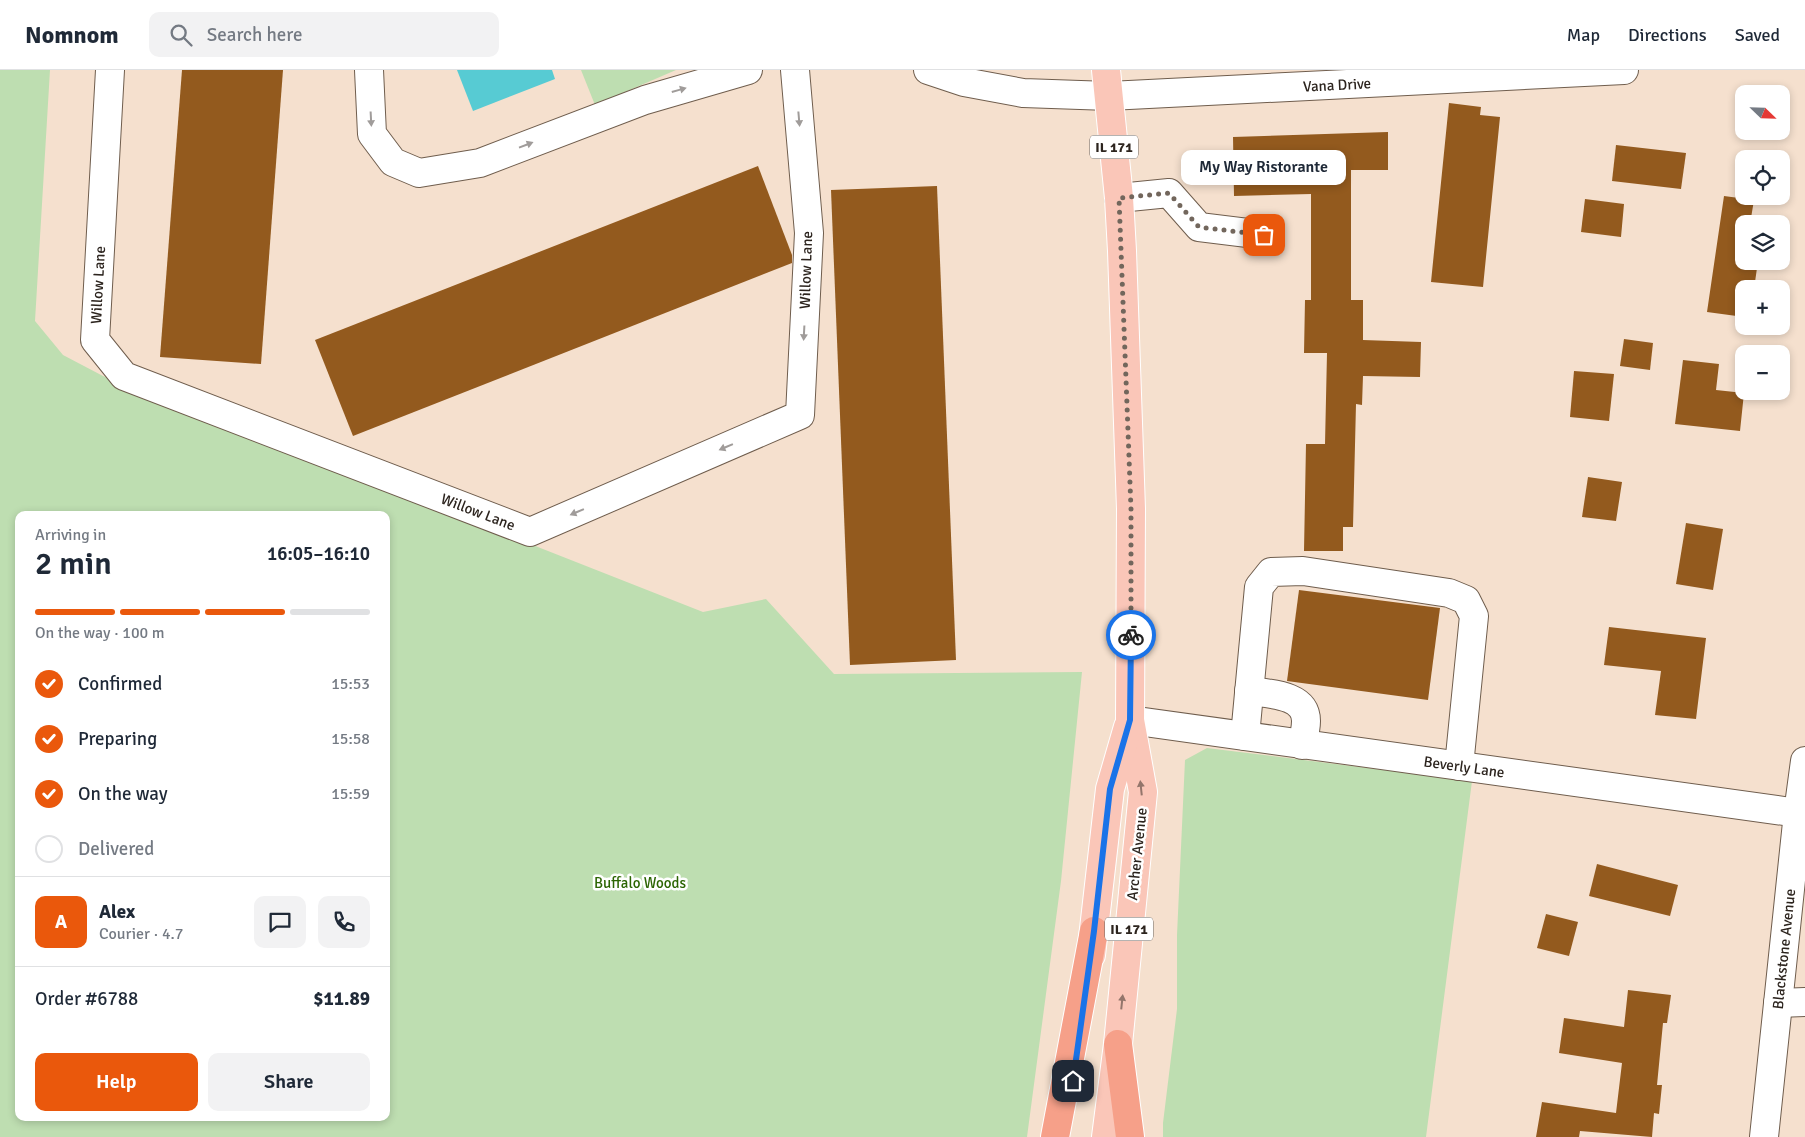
<!DOCTYPE html>
<html lang="en">
<head>
<meta charset="utf-8">
<style>
	body { margin:0; font-family:Signika,sans-serif; background:#f2f2f3; color:#1f2937; height:100vh; display:flex; flex-direction:column; font-size:19px; white-space:nowrap }
	* { box-sizing:border-box; margin:0 }
	p { font-size:16px; color:#747a83 }
	.icon { flex:none; width:28px; height:28px; fill:none; stroke:currentColor; stroke-width:2; stroke-linecap:round; stroke-linejoin:round }
	.map { position:relative; flex:1; overflow:hidden }
	.sheet { position:absolute; left:15px; top:441px; width:375px; height:610px; display:flex; flex-direction:column; background:#fff; border-radius:10px; box-shadow:0 2px 8px #0003 }
	.sheet>* { flex:none }
	.needle { width:32px; rotate:113deg }
	.buttons { position:absolute; left:1735px; top:15px; display:grid; gap:10px }
	.buttons a { display:grid; place-items:center; width:55px; height:55px; border-radius:10px; background:#fff; box-shadow:0 2px 8px #0003; font-size:25px }
	.pin { position:absolute; display:grid; place-items:center; width:42px; height:42px; color:#fff; margin:-21px; border-radius:10px; box-shadow:0 2px 8px #0006 }
	.courier { position:absolute; display:grid; place-items:center; width:50px; height:50px; margin:-25px; border:4px solid #1a73e8; border-radius:50%; background:#fff; color:#222; box-shadow:0 1px 6px #0007 }
	.bubble { position:absolute; height:35px; border-radius:10px; background:#fff; box-shadow:0 2px 8px #0003; font-size:16px; font-weight:600; line-height:35px; text-align:center }
	.summary em { font-style:normal; font-weight:600 }
	.summary div { display:flex; flex-direction:column-reverse }
	.summary { display:flex; align-items:center; justify-content:space-between; height:85px; padding:0 20px }
	h1 { font-size:32px; font-weight:600; line-height:38px }
	.bar { display:grid; grid-template-columns:repeat(4,1fr); gap:8px 5px; align-content:center; height:60px; padding:0 20px }
	.bar i { height:6px; border-radius:4px; background:#e0e1e3 }
	.bar .selected { background:#ea580c }
	.bar p { grid-column:span 4 }
	.line { display:flex; align-items:center; gap:12px; padding:0 20px; border-top:1px solid #e0e1e3 }
	.line div { flex:1 }
	.round { display:grid; place-items:center; flex:none; width:52px; height:52px; border-radius:10px; background:#f2f2f3 }
	ol { padding:0 20px; list-style:none }
	li { display:flex; align-items:center; gap:15px; height:55px }
	li p { margin-inline-start:auto }
	li .icon { padding:5px; border-radius:50%; background:#ea580c; color:#fff; stroke-width:4 }
	li:last-child { color:#747a83 }
	li i { width:28px; height:28px; border:2px solid #e0e1e3; border-radius:50% }
	.action { display:flex; gap:10px; margin-top:auto; padding:10px 20px }
	.action a { flex:1; height:58px; border-radius:10px; background:#ea580c; color:#fff; font-size:20px; font-weight:600; line-height:58px; text-align:center }
	.action a+a { background:#f2f2f3; color:#1f2937 }
	header { display:flex; align-items:center; gap:30px; box-sizing:border-box; height:70px; padding:0 25px; background:#fff; border-bottom:1px solid #e0e1e3 }
	header strong { font-size:24px }
	nav { display:flex; gap:28px; margin-inline-start:auto; font-size:18px }
	.search { width:350px; height:45px; background:#f2f2f3; display:flex; align-items:center; gap:12px; box-sizing:border-box; padding:0 18px; border-radius:10px; color:#747a83; font-size:19px }
	.map>svg:first-child { display:block }
</style>
</head>
<body>
<header>
<strong>Nomnom</strong>
<div class="search"><svg class="icon" aria-label="search" viewBox="0 0 24 24"><circle cx="10" cy="10" r="6"/><path d="M15 15l6 6"/></svg>Search here</div>
<nav><a>Map</a><a>Directions</a><a>Saved</a></nav>
</header>
<div class="map">
<svg width="1805" height="1067" viewBox="0 0 1805 1067">
	<rect width="100%" height="100%" fill="#f5e0ce"/>
	<g fill="#bedeb1" fill-rule="evenodd">
		<path d="M0,0H50L35,251L63,285L103,306L703,542L766,529L834,604L1082,602L1061,811L1027,1067H0ZM19,445H386V1048H19Z"/>
		<path d="M581,0H676L595,35Z"/>
		<path d="M1207,678L1472,711L1426,1067H1163V1053L1177,939V865L1185,690Z"/>
	</g>
	<path fill="#57cbd3" d="M457,0H552L555,9L473,41Z"/>
	<g fill="#935a1e">
		<path d="M182,0H283L261,294L160,287Z"/>
		<path d="M1449,33L1481,37L1480,45L1500,47L1483,217L1431,212Z"/>
		<path d="M1388,62V100H1351V230H1363V270L1421,272L1420,307L1363,306L1362,335L1356,334L1353,457H1343V481H1304L1306,374H1325L1327,283H1304L1305,230H1311V124L1234,126L1233,67Z"/>
		<path d="M1616,75L1686,83L1681,119L1612,111Z"/>
		<path d="M758,96L792,185V193L353,366L315,270Z"/>
		<path d="M937,116L956,590L850,595L831,120Z"/>
		<path d="M1724,126L1754,130L1750,154H1744V191H1758L1754,219H1744V247L1707,242Z"/>
		<path d="M1585,129L1624,134L1621,167L1581,162Z"/>
		<path d="M1624,269L1653,273L1650,300L1620,296Z"/>
		<path d="M1683,290L1719,294L1716,320L1744,323L1740,361L1675,354Z"/>
		<path d="M1574,301L1614,304L1609,351L1570,347Z"/>
		<path d="M1588,407L1622,412L1616,451L1582,447Z"/>
		<path d="M1686,453L1723,459L1713,520L1676,514Z"/>
		<path d="M1299,520L1440,538L1428,630L1287,611Z"/>
		<path d="M1609,557L1706,568L1696,649L1655,645L1661,601L1604,595Z"/>
		<path d="M1597,794L1678,815L1670,846L1589,826Z"/>
		<path d="M1546,844L1578,852L1569,886L1537,878Z"/>
		<path d="M1628,920L1671,925L1667,953H1663L1657,1015H1662L1659,1044L1654,1043L1652,1067L1580,1061L1579,1067H1536L1542,1032L1616,1043L1622,993L1559,983L1564,948L1624,957Z"/>
	</g>
	<g fill="none" stroke-linecap="round" stroke-linejoin="round">
		<defs>
			<g id="minor">
				<path d="M110,0L95,270L124,306L530,462L800,345L809,163L795,0"/>
				<path d="M369,0L372,64L393,92L419,103L480,93L645,30L748,0"/>
				<path d="M928,0L964,12L1023,23L1109,26L1624,0"/>
				<path d="M1119,128L1169,123L1199,157L1264,165"/>
				<path d="M1249,621C1269,624 1306,624 1306,651C1306,659 1304,667 1302,675"/>
				<path d="M1130,650L1798,743"/>
				<path d="M1245,666L1259,517L1271,502L1303,501L1449,523L1466,530L1474,546L1459,696"/>
				<path d="M1778,933L1805,932"/>
				<path d="M1764,1067L1798,743L1805,691"/>
			</g>
			<g id="major">
				<path d="M1106,0L1119,128L1122,181L1131,439L1130,650L1143,722L1118,974L1106,1067"/>
				<path d="M1091,885L1110,719L1128,657"/>
			</g>
			<g id="highway">
				<path d="M1118,974L1130,1067"/>
				<path d="M1055,1067L1094,861"/>
			</g>
		</defs>
		<use href="#minor" stroke="#6f5d4d" stroke-width="30"/>
		<use href="#major" stroke="#fff" stroke-width="30"/>
		<use href="#highway" stroke="#fff" stroke-width="30"/>
		<use href="#minor" stroke="#fff" stroke-width="28"/>
		<use href="#major" stroke="#fac6b8" stroke-width="28"/>
		<use href="#highway" stroke="#f6a089" stroke-width="28"/>
	</g>
	<defs><path id="oneway-solid" d="M-6-.8H1V-3.2L6.5 0L1 3.2V.8H-6Z" transform="scale(1.25)"/></defs>
	<g fill="#a09c9a">
		<use href="#oneway-solid" transform="translate(679 20) rotate(-16)"/>
		<use href="#oneway-solid" transform="translate(371 49) rotate(87)"/>
		<use href="#oneway-solid" transform="translate(799 49) rotate(85)"/>
		<use href="#oneway-solid" transform="translate(526 75) rotate(-21)"/>
		<use href="#oneway-solid" transform="translate(804 263) rotate(93)"/>
		<use href="#oneway-solid" transform="translate(726 377) rotate(157)"/>
		<use href="#oneway-solid" transform="translate(577 442) rotate(157)"/>
	</g>
	<g fill="#93756b">
		<use href="#oneway-solid" transform="translate(1141 718) rotate(-96)"/>
		<use href="#oneway-solid" transform="translate(1122 932) rotate(-84)"/>
	</g>
	<g fill="none" stroke-linecap="round" stroke-linejoin="round">
		<path stroke="#72665c" stroke-width="5" stroke-dasharray="0 9" d="M1131,565V439L1119,128L1169,123L1199,157L1264,165"/>
		<path stroke="#1a73e8" stroke-width="6" d="M1073,1011L1094,861L1110,719L1130,650L1131,565"/>
	</g>
	<g text-anchor="middle" dominant-baseline="central" stroke-width="5" stroke-linejoin="round" paint-order="stroke">
		<g fill="#fff" stroke="#6b6662" stroke-width="1">
			<rect x="1090" y="65.5" width="48" height="23" rx="4"/>
			<rect x="1105" y="847.5" width="48" height="23" rx="4"/>
		</g>
		<g font-size="14" font-weight="bold" fill="#2c241e">
			<text x="1114" y="77">IL 171</text>
			<text x="1129" y="859">IL 171</text>
		</g>
		<g font-size="15" fill="#2c241e" stroke="#fff">
			<text transform="translate(1337 15) rotate(-3)">Vana Drive</text>
			<text transform="translate(806 200) rotate(-88)">Willow Lane</text>
			<text transform="translate(98 215) rotate(-87)">Willow Lane</text>
			<text transform="translate(478 442) rotate(21)">Willow Lane</text>
			<text transform="translate(1464 697) rotate(8)">Beverly Lane</text>
			<text transform="translate(1137 784) rotate(-84)">Archer Avenue</text>
			<text transform="translate(1784 879) rotate(-84)">Blackstone Avenue</text>
		</g>
		<g font-size="15" fill="#2c6503" stroke="#fff">
			<text x="640" y="813">Buffalo Woods</text>
		</g>
	</g>
</svg>
<div class="buttons">
<a><svg class="needle" viewBox="-14 -14 28 28"><path d="M0-13l5 13h-10z" fill="#e53935"/><path d="M0 13l5-13h-10z" fill="#747a83"/></svg></a>
<a><svg class="icon" aria-label="locate" viewBox="0 0 24 24"><circle cx="12" cy="12" r="6"/><path d="M12 2v4M12 18v4M2 12h4M18 12h4"/></svg></a>
<a><svg class="icon" aria-label="layers" viewBox="0 0 24 24"><path d="M12 4l9 5-9 5-9-5zM3 14l9 5 9-5"/></svg></a>
<a>+</a>
<a>−</a>
</div>
<div class="pin" style="left:1264px;top:165px;background:#ea580c"><svg class="icon" aria-label="bag" viewBox="0 0 24 24"><path d="M5 8h14l-1 12H6zM9 8a3 3 0 0 1 6 0"/></svg></div>
<div class="pin" style="left:1073px;top:1011px;background:#1f2937"><svg class="icon" aria-label="home" viewBox="0 0 24 24"><path d="M3 11l9-7 9 7M6 9v11h12V9"/></svg></div>
<div class="courier" style="left:1131px;top:565px"><svg class="icon" aria-label="bike" viewBox="0 0 24 24"><circle cx="6" cy="16" r="4"/><circle cx="18" cy="16" r="4"/><path d="M6 16l4-8h5l3 8M10 8l3 8H6M13 5h3"/></svg></div>
<div class="bubble" style="left:1181px;top:80px;width:165px">My Way Ristorante</div>
<section class="sheet">
<div class="summary"><div><h1>2 min</h1><p>Arriving in</p></div><em>16:05–16:10</em></div>
<div class="bar"><i class="selected"></i><i class="selected"></i><i class="selected"></i><i></i><p>On the way · 100 m</p></div>
<ol>
<li><svg class="icon" aria-label="check" viewBox="0 0 24 24"><path d="M5 12l5 5 9-10"/></svg>Confirmed<p>15:53</p></li>
<li><svg class="icon" aria-label="check" viewBox="0 0 24 24"><path d="M5 12l5 5 9-10"/></svg>Preparing<p>15:58</p></li>
<li><svg class="icon" aria-label="check" viewBox="0 0 24 24"><path d="M5 12l5 5 9-10"/></svg>On the way<p>15:59</p></li>
<li><i></i>Delivered</li>
</ol>
<div class="line" style="height:90px"><b class="round" style="background:#ea580c;color:#fff">A</b><div><b>Alex</b><p>Courier · 4.7</p></div><a class="round"><svg class="icon" aria-label="chat" viewBox="0 0 24 24"><path d="M4 5h16v11H9l-5 4z"/></svg></a><a class="round"><svg class="icon" aria-label="phone" viewBox="0 0 24 24"><path d="M5 4h4l2 5-3 2q2 4 5 5l2-3 5 2v4C11 20 4 13 5 4z"/></svg></a></div>
<div class="line" style="height:65px"><div>Order #6788</div><b>$11.89</b></div>
<div class="action"><a>Help</a><a>Share</a></div>
</section>
</div>
</body>
</html>
